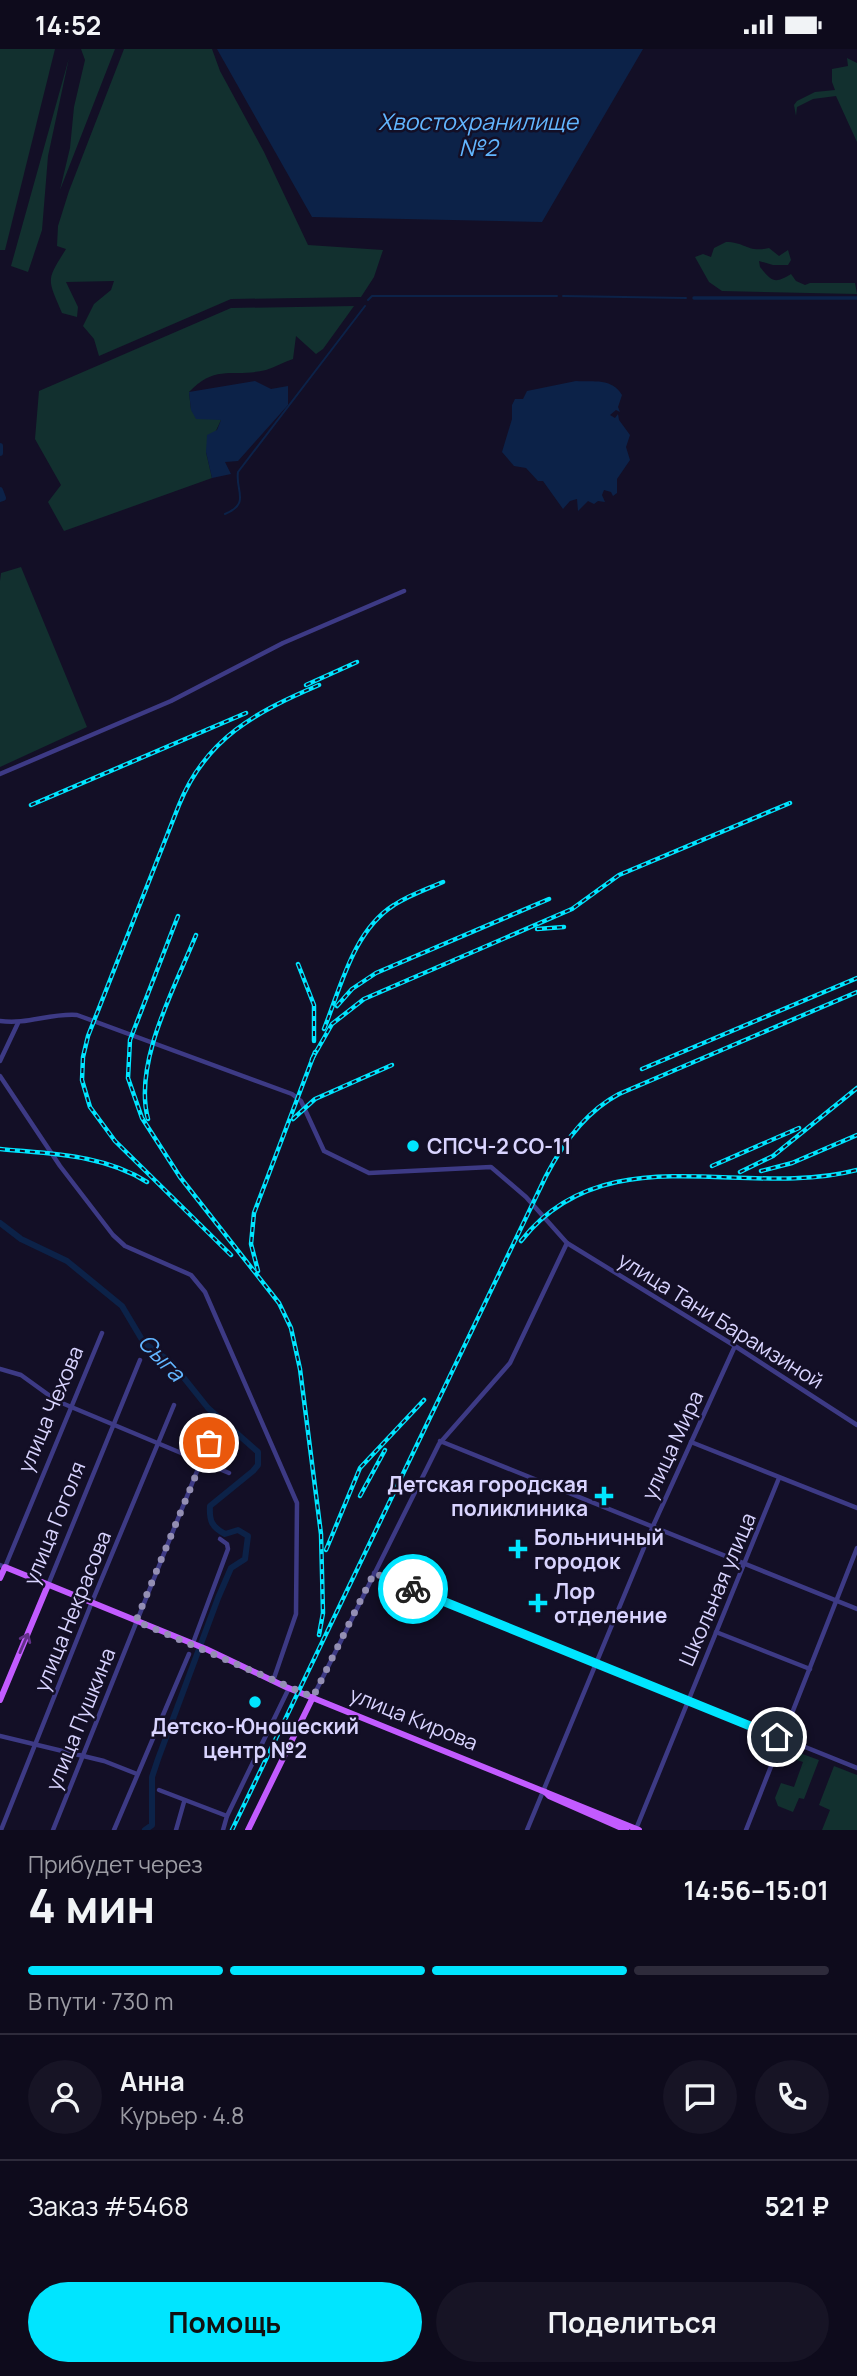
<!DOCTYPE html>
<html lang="ru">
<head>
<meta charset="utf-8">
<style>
	body { margin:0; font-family:Manrope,sans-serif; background:#171425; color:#f1f3f6; height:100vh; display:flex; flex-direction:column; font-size:26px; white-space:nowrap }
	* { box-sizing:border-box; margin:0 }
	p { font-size:23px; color:#9b9ba3 }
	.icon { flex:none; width:38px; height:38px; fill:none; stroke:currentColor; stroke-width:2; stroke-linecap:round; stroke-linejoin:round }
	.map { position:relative; height:1781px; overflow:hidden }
	.side { display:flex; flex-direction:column; background:#0e0b1c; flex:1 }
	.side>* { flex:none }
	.pin { position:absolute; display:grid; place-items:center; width:60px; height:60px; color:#fff; margin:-30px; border:4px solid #fff; border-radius:50%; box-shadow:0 2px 7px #0007 }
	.courier { position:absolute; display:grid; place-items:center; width:70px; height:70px; margin:-35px; border:5px solid #00e5ff; border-radius:50%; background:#fff; color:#222; box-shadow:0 2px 9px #0007 }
	.headline em { font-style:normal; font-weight:700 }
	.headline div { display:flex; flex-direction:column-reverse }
	.headline { display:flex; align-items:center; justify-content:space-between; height:119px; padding:0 28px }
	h1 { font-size:46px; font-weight:700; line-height:52px }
	.bar { display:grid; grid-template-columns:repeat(4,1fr); gap:10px 7px; align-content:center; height:84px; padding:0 28px }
	.bar i { height:9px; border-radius:5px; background:#2e2b3b }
	.bar .on { background:#00e5ff }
	.bar p { grid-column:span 4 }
	.line { display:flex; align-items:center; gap:18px; padding:0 28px; border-top:2px solid #2e2b3b }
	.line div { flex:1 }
	.round { display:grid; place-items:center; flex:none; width:74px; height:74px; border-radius:37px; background:#171425 }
	.button { display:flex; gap:14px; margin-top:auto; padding:14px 28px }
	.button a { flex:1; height:80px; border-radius:42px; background:#00e5ff; color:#111; font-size:28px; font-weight:700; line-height:80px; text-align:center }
	.button a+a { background:#171425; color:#f1f3f6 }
	.status { display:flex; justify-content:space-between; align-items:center; height:49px; padding:0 35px; background:#0e0b1c; direction:ltr }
	.status svg { height:19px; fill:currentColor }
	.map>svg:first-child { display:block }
</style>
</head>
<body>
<div class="status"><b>14:52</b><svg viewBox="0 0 49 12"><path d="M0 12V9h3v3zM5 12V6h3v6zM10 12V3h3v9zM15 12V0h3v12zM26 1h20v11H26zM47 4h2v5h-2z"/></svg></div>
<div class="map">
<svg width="857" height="1781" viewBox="0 0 857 1781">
	<rect width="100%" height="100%" fill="#130f26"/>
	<g fill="#12302f">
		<path d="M0,0H55L5,201H0Z"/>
		<path d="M81,0H115L60,141L70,99L74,58L85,11Z"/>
		<path d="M124,0H212L220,22L264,103L308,196L383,201L374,228L361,248L231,250L99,307L94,290L83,277L94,255L111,241L114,232L66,233L78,258L77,268L62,264C47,229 46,232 66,200L57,197L58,177L69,142Z"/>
		<path d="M69,9L48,107L42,181L28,223L11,217Z"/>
		<path d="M847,9L857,14V93L836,47L813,50L797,58L796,67L794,56L797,52L815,43L835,41L832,33V20L848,17Z"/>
		<path d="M726,193C746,193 747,204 769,199L779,207L788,201L791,211L788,216H773L759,212L760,218C772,233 775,235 791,225L796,232L805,236L810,234H855L857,245L722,242L709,233L695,208L703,205L711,208L714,199Z"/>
		<path d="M354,257L323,300L316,305L296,287L293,310C284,313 275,318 266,321C234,329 216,314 189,343L191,360L221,371L206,403L212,429L64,482L48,453L61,436L35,390L39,342L231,259Z"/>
		<path d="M21,518L87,678L0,718V532L1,524Z"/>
		<path d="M794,1702L819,1711L804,1750L799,1749L793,1763L778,1757L775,1749L781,1734L794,1738L803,1713L791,1709Z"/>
		<path d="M834,1717L857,1726V1781H822L830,1761L819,1756Z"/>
	</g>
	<g fill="#0c2248">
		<path d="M217,0H643L542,173L312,168Z"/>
		<path d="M255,332L271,340L288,337V356L238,412L225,413L231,425L212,429L206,403L207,386L217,381L221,371L196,370L191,361L189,343Z"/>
		<path d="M576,332C594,333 612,329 622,346L618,358L620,363L616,361L610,366L615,369L618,365L619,371L630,386L626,398L630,411L617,430V444L613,447L611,443L604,441L602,446L605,453L598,452L594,455L588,452L578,462L577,450L570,452L563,460L543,432H538L526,419L514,417L502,403L512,370V356L515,350H523L527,342Z"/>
	</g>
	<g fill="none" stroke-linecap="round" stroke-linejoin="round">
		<g stroke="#0c2248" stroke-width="2">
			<path d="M563,247L686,249"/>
			<path d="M368,251L372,247H557"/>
			<path d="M225,465C251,454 235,442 238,423L365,257"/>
		</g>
		<path stroke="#0c2248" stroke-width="3.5" d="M694,249H857"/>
		<g stroke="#0c2248" stroke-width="6">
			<path d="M0,397V404"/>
			<path d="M0,441L3,449L0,450"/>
			<path d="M0,1174L21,1190L67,1212L122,1257L144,1294L172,1314L208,1359L258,1403V1416L253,1422L210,1457C209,1472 212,1478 225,1485L238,1481L248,1487L245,1510L231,1519L218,1549L158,1710L152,1728V1776L145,1781"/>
		</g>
		<g stroke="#3d3a85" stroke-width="4.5">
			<path d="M0,725L171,652L283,594L404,542"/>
			<path d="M0,972C27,976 50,964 77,966L292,1045L301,1052L324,1102L369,1124L491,1118L526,1148L567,1194L735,1297L857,1376"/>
			<path d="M0,1012L18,974"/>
			<path d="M0,1027L60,1117L113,1186L125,1197L191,1226L205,1243L297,1454L296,1565L273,1632"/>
			<path d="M0,1320L21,1326L57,1352L229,1424"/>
			<path d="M440,1392L857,1560"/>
			<path d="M691,1393L857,1459"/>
			<path d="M0,1516L5,1518L102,1284"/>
			<path d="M374,1524L857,1719"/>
			<path d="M48,1536L140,1311"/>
			<path d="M716,1583L810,1620"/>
			<path d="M193,1594L228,1500L227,1495L220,1490"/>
			<path d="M313,1648L439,1395L510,1314L567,1194"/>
			<path d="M0,1687L104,1712L137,1725"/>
			<path d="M159,1741L227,1767"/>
			<path d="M636,1780L779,1429"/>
			<path d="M1,1781L92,1553L174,1356"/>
			<path d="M53,1781L216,1375"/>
			<path d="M114,1781L189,1605"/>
			<path d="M176,1781L184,1753"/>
			<path d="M223,1781L227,1767L289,1639"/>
			<path d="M527,1781L653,1477L735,1297"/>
			<path d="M746,1781L857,1499"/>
		</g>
		<g stroke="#c25bff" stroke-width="6">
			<path d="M0,1529L5,1518L206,1600L286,1638L639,1781"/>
			<path d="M0,1651L48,1536"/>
			<path d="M545,1743L549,1747L626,1781"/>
			<path d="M248,1781L313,1648"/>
		</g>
		<defs>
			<g id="rail">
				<path d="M306,636L357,613"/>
				<path d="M31,756L246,664"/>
				<path d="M178,867L130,991L128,1029L142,1069L180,1128L279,1254L291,1279L300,1320L321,1485L323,1564L319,1586"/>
				<path d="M537,880L564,878"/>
				<path d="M298,915L314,956V992"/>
				<path d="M337,957L352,940L376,924L549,850"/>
				<path d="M324,980C341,938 353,882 394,856C409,846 427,840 443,833"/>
				<path d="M312,1010L332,975L364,950L572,860L619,826L790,754"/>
				<path d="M642,1020L857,929"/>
				<path d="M148,1070C133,1014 175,938 196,886"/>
				<path d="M293,1070L315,1050L392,1016"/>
				<path d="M0,1100C50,1105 103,1105 147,1133"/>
				<path d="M712,1117L799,1079"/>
				<path d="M761,1122L792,1114L857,1086"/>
				<path d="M740,1123L773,1107L857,1039"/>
				<path d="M521,1192C606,1084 744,1151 857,1121"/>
				<path d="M231,1206L115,1092L90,1058L82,1031L83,1008L88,987L179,756C206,689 256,663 319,636"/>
				<path d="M258,1222L251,1195L254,1164L315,1003"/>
				<path d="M360,1447L385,1401"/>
				<path d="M326,1501L360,1419L424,1351"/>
				<path d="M232,1781L546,1127C563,1094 585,1063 619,1045L857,943"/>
			</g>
		</defs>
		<use href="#rail" stroke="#00e5ff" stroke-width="4.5"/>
		<use href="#rail" stroke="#130f26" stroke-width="2" stroke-dasharray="5" stroke-linecap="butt"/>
	</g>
	<defs><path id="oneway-shaft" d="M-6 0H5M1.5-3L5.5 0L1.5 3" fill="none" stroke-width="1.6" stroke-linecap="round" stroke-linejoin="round" transform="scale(1.75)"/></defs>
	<use stroke="#623188" href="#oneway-shaft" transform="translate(24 1594) rotate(-67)"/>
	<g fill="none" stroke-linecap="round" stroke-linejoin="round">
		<path stroke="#948fb3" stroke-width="7" stroke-dasharray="0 12.6" d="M209,1394L136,1572L313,1648L374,1524L413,1540"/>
		<path stroke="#00e5ff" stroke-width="9" d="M413,1540L777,1688"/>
	</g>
	<g fill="#00e5ff" stroke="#130f26" stroke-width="2.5">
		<circle cx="413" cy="1097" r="7"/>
		<path d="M600.5 1436.5h7v7h7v7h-7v7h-7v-7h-7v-7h7z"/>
		<path d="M514.5 1489.5h7v7h7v7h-7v7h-7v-7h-7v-7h7z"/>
		<path d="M534.5 1543.5h7v7h7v7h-7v7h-7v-7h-7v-7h7z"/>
		<circle cx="255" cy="1653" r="7"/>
	</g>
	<g text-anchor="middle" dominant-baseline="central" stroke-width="5" stroke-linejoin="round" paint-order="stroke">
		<g font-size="21" font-weight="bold" fill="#d9d4ff" stroke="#130f26" text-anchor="start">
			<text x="427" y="1097">СПСЧ-2 СО-11</text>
			<text x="588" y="1435" text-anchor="end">Детская городская<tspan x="588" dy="24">поликлиника</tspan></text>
			<text x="534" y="1488">Больничный<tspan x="534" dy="24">городок</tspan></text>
			<text x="554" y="1542">Лор<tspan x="554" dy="24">отделение</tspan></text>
			<text x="255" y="1677" text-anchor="middle">Детско-Юношеский<tspan x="255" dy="24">центр №2</tspan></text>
		</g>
		<g font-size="21" fill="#d9d4ff" stroke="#130f26">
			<text transform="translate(721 1271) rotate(32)">улица Тани Барамзиной</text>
			<text transform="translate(50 1360) rotate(-67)">улица Чехова</text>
			<text transform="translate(672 1396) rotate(-65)">улица Мира</text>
			<text transform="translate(54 1474) rotate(-68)">улица Гоголя</text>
			<text transform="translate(717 1540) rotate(-67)">Школьная улица</text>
			<text transform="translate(72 1562) rotate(-68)">улица Некрасова</text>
			<text transform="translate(414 1669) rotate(22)">улица Кирова</text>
			<text transform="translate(80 1670) rotate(-68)">улица Пушкина</text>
		</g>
		<g font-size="23" font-style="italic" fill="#62b6ff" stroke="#130f26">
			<text x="478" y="72">Хвостохранилище<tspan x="478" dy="26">№2</tspan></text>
			<text transform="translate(162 1308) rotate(46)">Сыга</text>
		</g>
	</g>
</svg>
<div class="pin" style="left:209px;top:1394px;background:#ea580c"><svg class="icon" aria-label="bag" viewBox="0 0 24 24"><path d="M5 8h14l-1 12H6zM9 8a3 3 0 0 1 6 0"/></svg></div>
<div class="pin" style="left:777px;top:1688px;background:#1f2937"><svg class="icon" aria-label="home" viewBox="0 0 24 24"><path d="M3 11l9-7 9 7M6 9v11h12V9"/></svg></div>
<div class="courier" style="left:413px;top:1540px"><svg class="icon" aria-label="bike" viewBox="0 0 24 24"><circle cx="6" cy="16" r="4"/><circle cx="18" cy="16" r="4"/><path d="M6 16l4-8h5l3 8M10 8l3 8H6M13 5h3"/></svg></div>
</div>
<section class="side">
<div class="headline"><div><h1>4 мин</h1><p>Прибудет через</p></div><em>14:56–15:01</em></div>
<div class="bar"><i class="on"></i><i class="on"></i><i class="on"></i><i></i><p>В пути · 730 m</p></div>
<div class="line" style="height:126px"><a class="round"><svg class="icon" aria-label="person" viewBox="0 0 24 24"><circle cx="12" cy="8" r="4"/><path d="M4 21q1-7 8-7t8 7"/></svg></a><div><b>Анна</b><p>Курьер · 4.8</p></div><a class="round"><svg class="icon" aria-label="chat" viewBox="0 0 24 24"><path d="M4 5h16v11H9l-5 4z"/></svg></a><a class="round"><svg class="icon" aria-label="phone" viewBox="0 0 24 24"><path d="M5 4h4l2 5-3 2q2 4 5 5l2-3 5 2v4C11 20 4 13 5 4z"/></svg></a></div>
<div class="line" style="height:91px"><div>Заказ #5468</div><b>521 ₽</b></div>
<div class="button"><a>Помощь</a><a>Поделиться</a></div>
</section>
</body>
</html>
